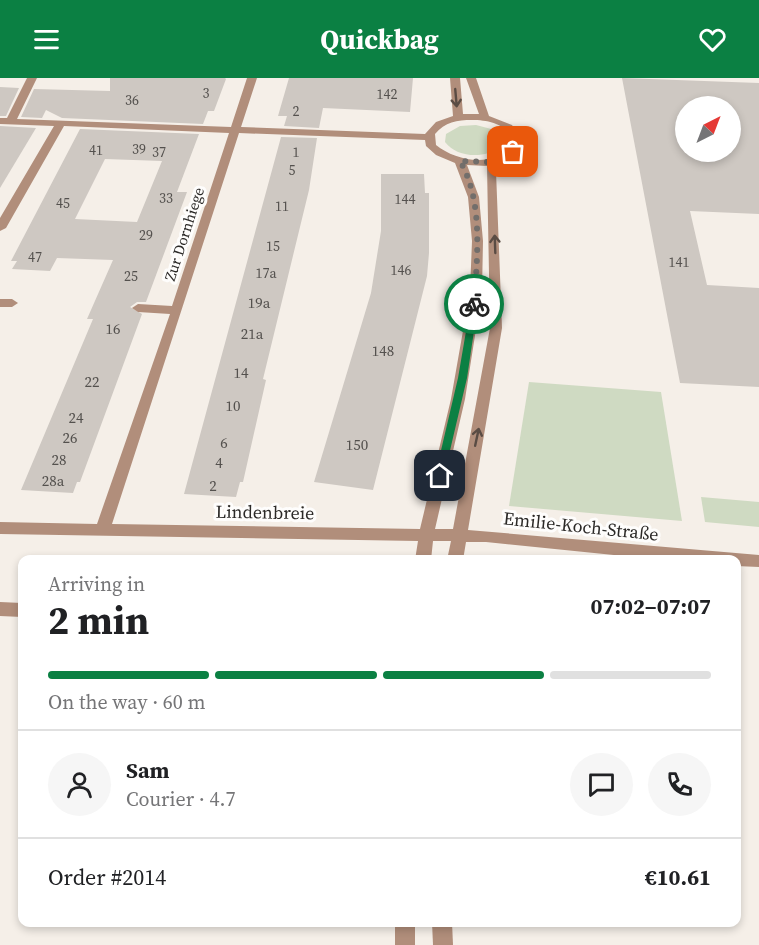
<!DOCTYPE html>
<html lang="en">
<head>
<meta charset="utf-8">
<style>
	body { margin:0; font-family:"Source Serif 4",serif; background:#f6f6f6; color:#202124; height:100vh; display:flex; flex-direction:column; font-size:22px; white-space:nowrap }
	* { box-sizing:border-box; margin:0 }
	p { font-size:20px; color:#757577 }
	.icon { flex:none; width:33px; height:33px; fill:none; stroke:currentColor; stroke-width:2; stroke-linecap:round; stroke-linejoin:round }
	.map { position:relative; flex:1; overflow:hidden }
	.sheet { position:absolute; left:18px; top:477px; width:723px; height:372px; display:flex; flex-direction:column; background:#fff; border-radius:12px; box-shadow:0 3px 9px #0003 }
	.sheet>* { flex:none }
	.needle { width:39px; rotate:42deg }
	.fabs { position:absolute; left:675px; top:18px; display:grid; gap:12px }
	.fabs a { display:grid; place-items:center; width:66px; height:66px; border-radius:50%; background:#fff; box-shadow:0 3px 9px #0003; font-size:30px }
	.pin { position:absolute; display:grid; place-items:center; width:51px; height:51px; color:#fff; margin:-26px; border-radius:12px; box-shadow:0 3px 9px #0006 }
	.courier { position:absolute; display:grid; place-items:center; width:60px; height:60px; margin:-30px; border:4px solid #0b8043; border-radius:50%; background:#fff; color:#222; box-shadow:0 2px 8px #0007 }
	.summary em { font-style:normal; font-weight:700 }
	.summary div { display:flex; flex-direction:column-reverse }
	.summary { display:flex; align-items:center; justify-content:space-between; height:102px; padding:0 30px }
	h1 { font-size:39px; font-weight:700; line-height:45px }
	.bar { display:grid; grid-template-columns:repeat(4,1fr); gap:9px 6px; align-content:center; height:72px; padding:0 30px }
	.bar i { height:8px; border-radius:4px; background:#e0e0e0 }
	.bar .on { background:#0b8043 }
	.bar p { grid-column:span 4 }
	.line { display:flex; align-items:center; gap:15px; padding:0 30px; border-top:2px solid #e0e0e0 }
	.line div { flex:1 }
	.round { display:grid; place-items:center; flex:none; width:63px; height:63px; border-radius:32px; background:#f6f6f6 }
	header { display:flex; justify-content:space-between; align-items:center; height:78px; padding:0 30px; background:#0b8043; color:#fff; font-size:27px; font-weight:700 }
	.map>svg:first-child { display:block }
</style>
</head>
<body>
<header><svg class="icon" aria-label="menu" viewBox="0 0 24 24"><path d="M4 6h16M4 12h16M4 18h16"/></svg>Quickbag<svg class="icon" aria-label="heart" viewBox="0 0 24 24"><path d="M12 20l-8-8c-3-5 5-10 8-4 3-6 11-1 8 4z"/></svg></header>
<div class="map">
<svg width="759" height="867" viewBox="0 0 759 867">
	<rect width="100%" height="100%" fill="#f5efe8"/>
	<g fill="#cfdac2">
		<path d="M476,47L495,52L502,60L500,69C485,81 457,80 445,64L446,56L460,48Z"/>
		<path d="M529,304L661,314L682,443L509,428Z"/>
		<path d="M701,419L759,424V449L705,444Z"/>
	</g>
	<g fill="#cec8c2" fill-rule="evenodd">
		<path d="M110,0H225L226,1L214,33H208L203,46L62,40L46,32L42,40L21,39L34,11L110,13Z"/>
		<path d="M289,0H413L410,34L323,30L319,50L284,48L287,38H278Z"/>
		<path d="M622,0L759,5V136L690,133L707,207L759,210V309L680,305ZM686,28H730V74H686Z"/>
		<path d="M0,9L19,10L6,38H0Z"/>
		<path d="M0,48L36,50L0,110Z"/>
		<path d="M80,51L199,56L177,114H187L146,224H137L130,229L142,236L80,404H77L73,415L21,412L93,241H87L113,182L57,180L50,193L12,191L17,183H11ZM105,81L162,83L137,144L75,141Z"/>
		<path d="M281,59L317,60L309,112L263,301L266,302L243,404H240L236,419L184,416Z"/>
		<path d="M381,96H424L425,115H429V175L427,198L373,412L314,404L371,215L381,153Z"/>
	</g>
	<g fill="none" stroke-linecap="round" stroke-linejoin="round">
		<g fill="#b18e7b" fill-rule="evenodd">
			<path d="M27,0H37L17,41L231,49L247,0H257L241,49L425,56L436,44L453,38L450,0H460L463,36H479L466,0H476L489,38L512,47L523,64L516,76L499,85L496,93L502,250L468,452L759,477V489L736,488V482H663L486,464H466L463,482H447L451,463H433L431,482H415L418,463L0,456V444L97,446L170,236L138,234L132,230L138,226L172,228L229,55L64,48L6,150L0,153V140L54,48L0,46V40H7ZM472,42C489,42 508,46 513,64C497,91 457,84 436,67L435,56C445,44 457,42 472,42ZM239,55L425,62L426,68L436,77L455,85L468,119L472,163L470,213L451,321L420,451L112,446ZM467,87L487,88L490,250L453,451H435L465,321L482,213L483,163L479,119Z"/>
			<path d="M0,221H12L18,225L12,229H0Z"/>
			<path d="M0,524L22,525V539L0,538Z"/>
			<rect x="395" y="844" width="20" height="23"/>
			<path d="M432,844H452L453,867H433Z"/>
		</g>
	</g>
	<defs><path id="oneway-shaft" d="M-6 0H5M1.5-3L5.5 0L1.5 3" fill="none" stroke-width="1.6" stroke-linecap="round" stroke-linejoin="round" transform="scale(1.5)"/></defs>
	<g stroke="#5a4c44">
		<use href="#oneway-shaft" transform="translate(456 20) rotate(85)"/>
		<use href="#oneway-shaft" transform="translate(495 166) rotate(-92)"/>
		<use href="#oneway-shaft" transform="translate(477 359) rotate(-78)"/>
	</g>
	<path fill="#0b8043" d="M471,224L478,226L467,300L444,398L440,402L435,398L458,300Z"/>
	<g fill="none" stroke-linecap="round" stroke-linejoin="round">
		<path stroke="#726e6b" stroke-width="6" stroke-dasharray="0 10.8" d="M474,226C477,181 484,124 460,83L489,84L513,74"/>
	</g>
	<g text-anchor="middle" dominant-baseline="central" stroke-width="6" stroke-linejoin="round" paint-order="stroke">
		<g font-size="14" fill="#54514e">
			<text x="206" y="15">3</text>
			<text x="387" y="16">142</text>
			<text x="132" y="22">36</text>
			<text x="296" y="33">2</text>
			<text x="139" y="71">39</text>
			<text x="96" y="72">41</text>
			<text x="159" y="74">37</text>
			<text x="296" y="74">1</text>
			<text x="292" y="92">5</text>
			<text x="166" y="120">33</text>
			<text x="405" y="121">144</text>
			<text x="63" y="125">45</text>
			<text x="282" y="128">11</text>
			<text x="146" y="157">29</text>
			<text x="273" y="168">15</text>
			<text x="35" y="179">47</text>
			<text x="679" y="184">141</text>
			<text x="401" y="192">146</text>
			<text x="266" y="195">17a</text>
			<text x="131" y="198">25</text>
		</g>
		<g font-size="15" fill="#2b2927" stroke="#fefdfc">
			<text transform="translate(184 156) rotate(-72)">Zur Dornhiege</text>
		</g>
		<g font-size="15" fill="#54514e">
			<text x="259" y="224">19a</text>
			<text x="113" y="250">16</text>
			<text x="252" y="255">21a</text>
			<text x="383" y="272">148</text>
			<text x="241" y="294">14</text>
			<text x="92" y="303">22</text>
			<text x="233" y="327">10</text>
			<text x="76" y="339">24</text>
			<text x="70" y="359">26</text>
			<text x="224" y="364">6</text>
			<text x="357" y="366">150</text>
			<text x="59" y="381">28</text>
			<text x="219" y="384">4</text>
			<text x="53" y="402">28a</text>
			<text x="213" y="407">2</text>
		</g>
		<g font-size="18" fill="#2b2927" stroke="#fefdfc">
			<text transform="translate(265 434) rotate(1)">Lindenbreie</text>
			<text transform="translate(581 448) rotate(6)">Emilie-Koch-Straße</text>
		</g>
	</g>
</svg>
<div class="fabs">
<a><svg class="needle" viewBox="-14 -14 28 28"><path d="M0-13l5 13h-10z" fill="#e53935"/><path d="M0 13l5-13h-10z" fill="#757577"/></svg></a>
</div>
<div class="pin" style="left:513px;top:74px;background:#ea580c"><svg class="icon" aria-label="bag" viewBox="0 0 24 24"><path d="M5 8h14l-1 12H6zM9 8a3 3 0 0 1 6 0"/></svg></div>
<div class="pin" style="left:440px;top:398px;background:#1f2937"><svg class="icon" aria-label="home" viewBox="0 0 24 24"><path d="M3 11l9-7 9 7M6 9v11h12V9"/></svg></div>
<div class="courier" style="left:474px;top:226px"><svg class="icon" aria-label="bike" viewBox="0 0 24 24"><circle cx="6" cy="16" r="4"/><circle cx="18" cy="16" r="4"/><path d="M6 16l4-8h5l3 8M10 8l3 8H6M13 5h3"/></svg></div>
<section class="sheet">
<div class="summary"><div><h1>2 min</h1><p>Arriving in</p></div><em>07:02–07:07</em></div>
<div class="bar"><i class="on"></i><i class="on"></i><i class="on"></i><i></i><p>On the way · 60 m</p></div>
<div class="line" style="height:108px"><a class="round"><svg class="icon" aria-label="person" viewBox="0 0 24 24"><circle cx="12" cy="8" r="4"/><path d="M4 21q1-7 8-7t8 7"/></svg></a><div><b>Sam</b><p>Courier · 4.7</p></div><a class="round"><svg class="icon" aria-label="chat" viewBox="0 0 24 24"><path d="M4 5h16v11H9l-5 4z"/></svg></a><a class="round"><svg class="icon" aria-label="phone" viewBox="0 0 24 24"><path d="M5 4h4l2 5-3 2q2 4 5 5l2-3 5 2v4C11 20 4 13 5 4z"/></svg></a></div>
<div class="line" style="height:78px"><div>Order #2014</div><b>€10.61</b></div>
</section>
</div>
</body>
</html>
